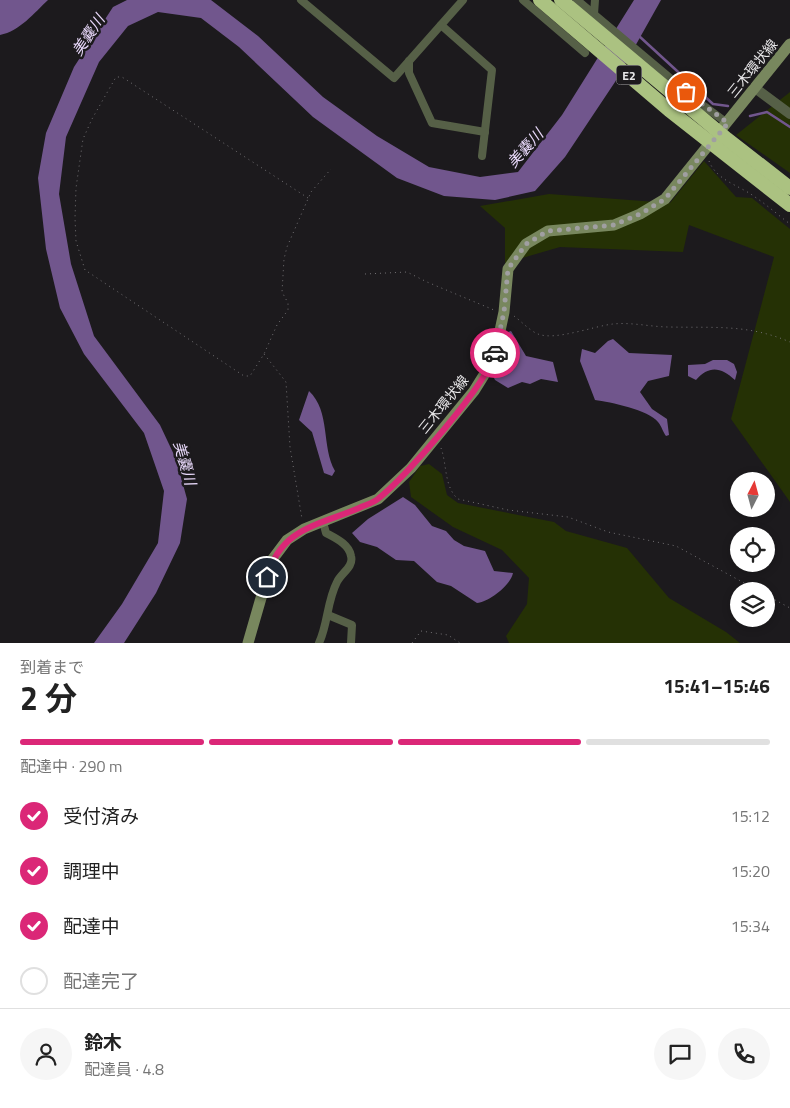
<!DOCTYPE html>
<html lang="ja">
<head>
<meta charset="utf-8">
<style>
	body { margin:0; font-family:"Titillium Web","Noto Sans JP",sans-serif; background:#f6f6f6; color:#222; height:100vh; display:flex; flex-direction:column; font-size:19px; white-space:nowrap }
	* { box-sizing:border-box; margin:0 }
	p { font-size:16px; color:#767676 }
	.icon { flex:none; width:28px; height:28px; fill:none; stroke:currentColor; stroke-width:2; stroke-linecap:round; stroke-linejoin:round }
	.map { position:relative; height:643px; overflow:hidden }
	.drawer { display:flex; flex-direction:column; background:#fff; flex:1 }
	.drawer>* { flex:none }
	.needle { width:32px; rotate:6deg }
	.fabs { position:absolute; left:730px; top:472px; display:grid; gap:10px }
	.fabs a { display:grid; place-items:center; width:45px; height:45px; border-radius:50%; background:#fff; box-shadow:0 2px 8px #0003; font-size:25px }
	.pin { position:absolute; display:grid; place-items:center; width:42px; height:42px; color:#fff; margin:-21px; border:2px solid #fff; border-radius:50%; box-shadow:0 1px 5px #0007 }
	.courier { position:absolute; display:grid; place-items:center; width:50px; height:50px; margin:-25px; border:4px solid #db2777; border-radius:50%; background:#fff; color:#222; box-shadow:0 1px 6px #0007 }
	.summary em { font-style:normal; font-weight:700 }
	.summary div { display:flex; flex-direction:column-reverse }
	.summary { display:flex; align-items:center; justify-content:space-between; height:85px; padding:0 20px }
	h1 { font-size:32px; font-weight:700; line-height:38px }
	.bar { display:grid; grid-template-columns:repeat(4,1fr); gap:8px 5px; align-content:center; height:60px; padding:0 20px }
	.bar i { height:6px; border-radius:4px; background:#e0e0e0 }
	.bar .active { background:#db2777 }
	.bar p { grid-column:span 4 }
	.line { display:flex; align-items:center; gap:12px; padding:0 20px; border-top:1px solid #e0e0e0 }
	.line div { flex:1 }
	.round { display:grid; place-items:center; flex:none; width:52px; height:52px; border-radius:26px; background:#f6f6f6 }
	ol { padding:0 20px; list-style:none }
	li { display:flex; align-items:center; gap:15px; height:55px }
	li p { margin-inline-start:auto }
	li .icon { padding:5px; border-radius:50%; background:#db2777; color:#fff; stroke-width:4 }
	li:last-child { color:#767676 }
	li i { width:28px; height:28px; border:2px solid #e0e0e0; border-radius:50% }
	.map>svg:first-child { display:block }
</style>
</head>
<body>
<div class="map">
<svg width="790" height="643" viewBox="0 0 790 643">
	<rect width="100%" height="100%" fill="#1c1a1d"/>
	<g fill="#253105">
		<path d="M790,92V173L736,135Z"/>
		<path d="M704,161L736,197L752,198L790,229V502L731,419L774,257L689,225L683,252L560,247L505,263V228L480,206L549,194L670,203Z"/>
		<path d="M429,464L442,474L447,495L458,503L554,522L566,531L627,548L669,598L726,632L740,643H509L506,636L527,604L529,578L502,550L453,527L411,497L409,482L420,466Z"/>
	</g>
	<g fill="#71568d">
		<path d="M0,0H48C34,13 20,31 0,35Z"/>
		<path d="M127,0H211L258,36L323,97L377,136L429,167L480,177L518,172L562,115L634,0H661L615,82L565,157L535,191L495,200L444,196L397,178L313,117L239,47L201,18L158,12L128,26L99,62L66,137L59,194L71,264L94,336L160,425L176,459L187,499L180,543L156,593L124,643H94L122,604L158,543L164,491L144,433L84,354L60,308L46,249L38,178L46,133L74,67L113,7Z"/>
		<path d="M511,331L526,356L553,362L558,382L541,379L530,384L522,382L508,388L495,380L494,378L505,353L508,332Z"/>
		<path d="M613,339L629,353L672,355L669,376L648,381L640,392L652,409L667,419L669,435L666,436C663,432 662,427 658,422C649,410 610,402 595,400L580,361L582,349L595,353L608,341Z"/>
		<path d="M713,360H727L734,364L737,372L735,380C721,367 709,365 696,380L688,376V365L705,364Z"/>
		<path d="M309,391C331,412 321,446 335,471L332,476L324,473L312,432L299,420Z"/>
		<path d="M403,497L415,505L432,526L446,531L454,540L464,546L485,551L494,571L513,573C511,585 489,602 477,603L451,586L437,582L414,561L396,560L377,547L360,542L352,533L368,519Z"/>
	</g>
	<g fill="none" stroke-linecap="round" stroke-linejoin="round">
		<g stroke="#71568d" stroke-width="2.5">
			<path d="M639,36L713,104L728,106"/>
			<path d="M750,116L767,112L790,127"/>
		</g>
		<g stroke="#737174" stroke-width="1" stroke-dasharray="1 4" stroke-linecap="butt">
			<path d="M709,161C717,181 739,185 755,197C767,205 778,215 790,224"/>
			<path d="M308,198L122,77H116L92,119L83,139L76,188L75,218L76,241L85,270L244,376H250L264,354L277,325L288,310V303L282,292L284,259L287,247L311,192L331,169"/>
			<path d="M365,274L407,272L427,282L494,310"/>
			<path d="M514,316C521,321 530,331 538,334C555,341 594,326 613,324C632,322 651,327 670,327C714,328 748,324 790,342"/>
			<path d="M264,354L286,382L290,447L302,519"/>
			<path d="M441,448C447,464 444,487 458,499L508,510L568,517L608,532L676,546L759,591"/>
			<path d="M766,595L790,608"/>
			<path d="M412,643L421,631L448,635L460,643"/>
		</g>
		<g stroke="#566047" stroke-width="8">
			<path d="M301,0L394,78L463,0"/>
			<path d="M523,0L585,53"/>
			<path d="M577,0L700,103L727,123"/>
			<path d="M594,14L595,0"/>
			<path d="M441,25L492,70L482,156"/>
			<path d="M409,61V73L432,123L485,132"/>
			<path d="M328,615L352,625L351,643"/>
			<path d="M319,643C328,624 327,601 337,582C341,573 354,567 351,556C349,544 335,538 326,533L323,522"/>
		</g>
		<path stroke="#566047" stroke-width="10" d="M755,88L790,114"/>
		<path stroke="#78875e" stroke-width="11" d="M248,643L272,560L287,540L304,529L378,499L411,468L474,391L494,359L504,312L508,269L526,244L548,231L614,225L640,214L665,199L790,44"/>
		<g stroke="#abc281" stroke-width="14">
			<path d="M540,0L669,110L790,205"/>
			<path d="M561,0L727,139L790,188"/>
		</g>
	</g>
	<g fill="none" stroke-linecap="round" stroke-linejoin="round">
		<path stroke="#a09fa1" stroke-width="5" stroke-dasharray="0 9" d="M495,353L504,312L508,269L526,244L548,231L614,225L640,214L665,199L728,123L686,92"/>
		<path stroke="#db2777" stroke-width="6" d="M267,577C281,528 317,526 359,508C365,505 374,503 379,498C405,478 488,383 495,353"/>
	</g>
	<g text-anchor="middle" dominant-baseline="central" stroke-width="5" stroke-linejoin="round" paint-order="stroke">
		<rect fill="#1c1a1d" stroke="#aaa9ab" stroke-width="1" x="616.5" y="65.5" width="25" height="19" rx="4"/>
		<g font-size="12" font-weight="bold" fill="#e7e6e8">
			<text x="629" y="75">E2</text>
		</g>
		<g font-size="14" fill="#e7e6e8" stroke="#1c1a1d">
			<text transform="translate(752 68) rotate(-51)">三木環状線</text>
			<text transform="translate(443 404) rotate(-51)">三木環状線</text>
		</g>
		<g font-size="15" font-style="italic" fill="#e9d9fb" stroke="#1c1a1d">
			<text transform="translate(88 35) rotate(-56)">美嚢川</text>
			<text transform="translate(525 148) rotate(-48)">美嚢川</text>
			<text transform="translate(185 463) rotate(74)">美嚢川</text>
		</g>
	</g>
</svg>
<div class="fabs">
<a><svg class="needle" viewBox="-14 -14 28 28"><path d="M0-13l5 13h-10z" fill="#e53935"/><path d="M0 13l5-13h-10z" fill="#767676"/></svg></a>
<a><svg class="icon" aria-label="locate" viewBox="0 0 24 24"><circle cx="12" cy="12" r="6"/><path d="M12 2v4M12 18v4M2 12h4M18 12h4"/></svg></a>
<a><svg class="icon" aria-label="layers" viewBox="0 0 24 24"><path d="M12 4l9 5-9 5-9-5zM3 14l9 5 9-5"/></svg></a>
</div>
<div class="pin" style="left:686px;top:92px;background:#ea580c"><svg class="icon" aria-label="bag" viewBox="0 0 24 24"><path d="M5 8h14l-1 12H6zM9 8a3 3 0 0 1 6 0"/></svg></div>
<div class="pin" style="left:267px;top:577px;background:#1f2937"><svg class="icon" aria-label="home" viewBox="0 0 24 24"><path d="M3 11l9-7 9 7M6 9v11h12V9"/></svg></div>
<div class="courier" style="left:495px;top:353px"><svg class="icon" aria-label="car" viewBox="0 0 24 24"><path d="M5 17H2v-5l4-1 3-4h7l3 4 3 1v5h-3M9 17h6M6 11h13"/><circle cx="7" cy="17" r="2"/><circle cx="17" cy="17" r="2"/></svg></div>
</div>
<section class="drawer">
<div class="summary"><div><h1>2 分</h1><p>到着まで</p></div><em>15:41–15:46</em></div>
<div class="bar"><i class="active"></i><i class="active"></i><i class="active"></i><i></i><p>配達中 · 290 m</p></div>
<ol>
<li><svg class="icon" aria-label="check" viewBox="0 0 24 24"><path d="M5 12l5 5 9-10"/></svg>受付済み<p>15:12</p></li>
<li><svg class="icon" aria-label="check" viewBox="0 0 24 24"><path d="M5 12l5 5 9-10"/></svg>調理中<p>15:20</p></li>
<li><svg class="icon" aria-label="check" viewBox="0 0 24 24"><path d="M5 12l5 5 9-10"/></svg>配達中<p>15:34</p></li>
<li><i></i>配達完了</li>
</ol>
<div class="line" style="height:90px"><a class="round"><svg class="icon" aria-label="person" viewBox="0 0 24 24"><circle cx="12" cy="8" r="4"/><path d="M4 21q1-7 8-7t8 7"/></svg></a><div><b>鈴木</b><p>配達員 · 4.8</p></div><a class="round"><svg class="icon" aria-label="chat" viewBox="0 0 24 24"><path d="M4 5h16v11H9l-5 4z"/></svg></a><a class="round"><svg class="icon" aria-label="phone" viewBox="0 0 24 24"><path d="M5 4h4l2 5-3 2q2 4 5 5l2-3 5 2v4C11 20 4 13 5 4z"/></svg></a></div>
</section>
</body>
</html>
